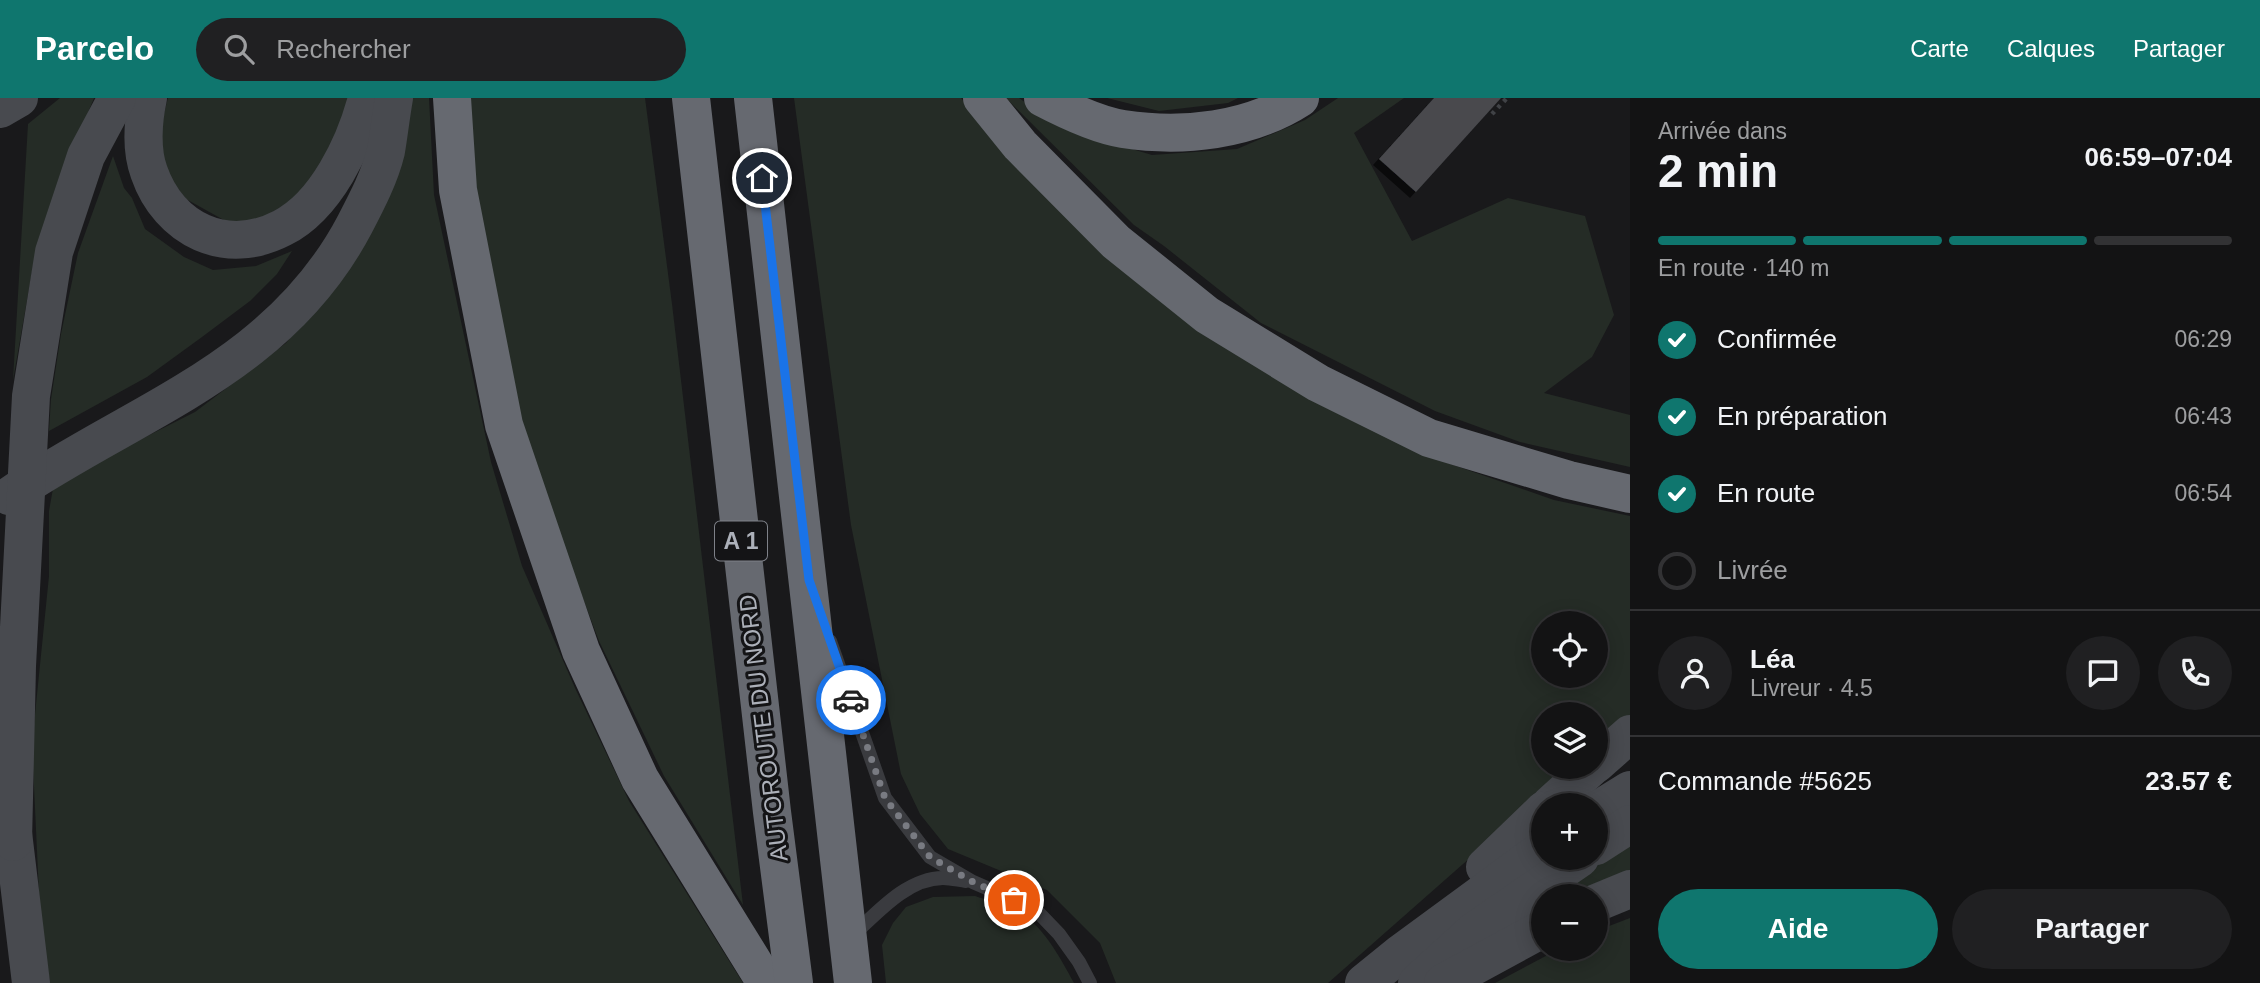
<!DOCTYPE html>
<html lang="fr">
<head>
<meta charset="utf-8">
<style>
	body { margin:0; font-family:Arial,sans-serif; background:#202022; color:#f1f3f6; height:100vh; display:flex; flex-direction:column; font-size:26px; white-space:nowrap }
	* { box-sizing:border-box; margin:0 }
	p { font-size:23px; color:#9d9ea0 }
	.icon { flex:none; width:38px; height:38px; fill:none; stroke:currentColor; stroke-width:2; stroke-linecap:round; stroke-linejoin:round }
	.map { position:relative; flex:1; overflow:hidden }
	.drawer { display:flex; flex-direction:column; background:#131314; width:630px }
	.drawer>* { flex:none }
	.buttons { position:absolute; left:1531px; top:513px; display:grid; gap:14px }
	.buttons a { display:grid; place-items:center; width:77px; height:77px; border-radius:50%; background:#131314; box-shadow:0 4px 18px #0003,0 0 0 2px #323234; font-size:35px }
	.pin { position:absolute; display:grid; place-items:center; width:60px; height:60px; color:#fff; margin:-30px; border:4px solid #fff; border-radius:50%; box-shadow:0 2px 7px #0007 }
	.courier { position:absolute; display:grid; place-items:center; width:70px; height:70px; margin:-35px; border:5px solid #1a73e8; border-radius:50%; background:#fff; color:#222; box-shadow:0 2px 9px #0007 }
	.summary em { font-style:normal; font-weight:700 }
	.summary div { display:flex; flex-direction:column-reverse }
	.summary { display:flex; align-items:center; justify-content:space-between; height:119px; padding:0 28px }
	h1 { font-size:46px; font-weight:700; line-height:52px }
	.bar { display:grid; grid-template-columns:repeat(4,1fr); gap:10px 7px; align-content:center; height:84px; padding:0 28px }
	.bar i { height:9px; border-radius:5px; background:#323234 }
	.bar .active { background:#0f766e }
	.bar p { grid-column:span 4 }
	.line { display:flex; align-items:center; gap:18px; padding:0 28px; border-top:2px solid #323234 }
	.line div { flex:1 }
	.round { display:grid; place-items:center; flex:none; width:74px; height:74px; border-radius:37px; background:#202022 }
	ol { padding:0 28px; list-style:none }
	li { display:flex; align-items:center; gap:21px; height:77px }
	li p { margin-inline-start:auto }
	li .icon { padding:7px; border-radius:50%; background:#0f766e; color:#fff; stroke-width:4 }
	li:last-child { color:#9d9ea0 }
	li i { width:38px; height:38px; border:4px solid #323234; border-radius:50% }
	.button { display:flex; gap:14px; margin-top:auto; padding:14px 28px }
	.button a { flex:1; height:80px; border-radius:42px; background:#0f766e; color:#fff; font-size:28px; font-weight:700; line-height:80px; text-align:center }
	.button a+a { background:#202022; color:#f1f3f6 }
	header { display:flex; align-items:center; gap:42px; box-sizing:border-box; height:98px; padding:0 35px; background:#0f766e; color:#fff }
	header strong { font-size:33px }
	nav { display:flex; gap:38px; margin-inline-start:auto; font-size:24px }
	.search { width:490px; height:63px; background:#202022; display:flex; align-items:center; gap:18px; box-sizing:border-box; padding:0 24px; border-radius:38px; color:#9d9ea0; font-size:26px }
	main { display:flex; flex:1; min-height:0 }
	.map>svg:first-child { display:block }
</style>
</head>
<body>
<header>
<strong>Parcelo</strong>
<div class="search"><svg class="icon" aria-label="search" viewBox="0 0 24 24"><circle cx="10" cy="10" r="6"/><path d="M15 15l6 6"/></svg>Rechercher</div>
<nav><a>Carte</a><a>Calques</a><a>Partager</a></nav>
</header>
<main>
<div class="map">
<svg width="1630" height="885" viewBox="0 0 1630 885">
	<defs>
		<filter id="shadow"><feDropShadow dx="-6" dy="6" stdDeviation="0" flood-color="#0009"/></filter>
	</defs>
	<rect width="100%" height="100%" fill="#19191b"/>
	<g fill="#252c26" fill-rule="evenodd">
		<path d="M60,0H94L58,87L33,168L13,282L28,26Z"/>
		<path d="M168,0H359L316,88L259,122L231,126L186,101L165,75L159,35Z"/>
		<path d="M411,0H429L434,97L491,364L522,468L575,590L629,703L743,885H50L40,817L32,646L49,478V413L54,385L195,314L286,245L361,153L390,95Z"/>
		<path d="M469,0H645L672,206L743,807L664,678L599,543L510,308L473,76Z"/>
		<path d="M794,0H961L1002,52L1436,361L1554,402L1630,418V618L1596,648V616H1544V668L1573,669L1328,885H1116L1100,845L1047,792L948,751L920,716L901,676L851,427ZM1544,525H1596V578H1544Z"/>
		<path d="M1006,0H1019L1051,23L1082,36L1152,57L1237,51L1305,22L1338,0H1404L1354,35L1412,143L1508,100L1585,118L1614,217L1592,259L1544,295L1630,317V369L1520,344L1435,313L1261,225L1164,148L1134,127Z"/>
		<path d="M1107,0H1238L1228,5L1159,13Z"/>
		<path d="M113,58L124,90L132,100L145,131L184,159L213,172L256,168L292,153L277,176L250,203L202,239L147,279L49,333L51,301L61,236L78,155Z"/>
		<path d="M1630,737V774C1613,781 1591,794 1572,787Z"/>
		<path d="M975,798C986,802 1001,804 1012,809C1041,824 1059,857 1074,885H886L882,847L893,825L906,809L933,799Z"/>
		<path d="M1630,820V885H1495L1559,851L1596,850V833Z"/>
	</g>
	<path fill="#48494d" filter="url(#shadow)" d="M1434,0H1501L1416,94L1379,61Z"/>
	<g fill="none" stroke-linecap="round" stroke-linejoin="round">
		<path stroke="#404246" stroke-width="4.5" stroke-dasharray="3.5 5" stroke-linecap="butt" d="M1492,16L1507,0"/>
		<g stroke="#3a3b3f" stroke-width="14">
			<path d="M830,543L885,700L930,759L973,784L1035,811L1059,836L1079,864L1090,885"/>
			<path d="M852,838C877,815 907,780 943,780C951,780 958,782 966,783"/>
		</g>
		<g stroke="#484a4f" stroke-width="38">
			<path d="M148,0C143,23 141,52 149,74C169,132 226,159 282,130C326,108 355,46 367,0"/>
			<path d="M0,11L19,0"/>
			<path d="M9,398C136,312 279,271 355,126C367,103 380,78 386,53C389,35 391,17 394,0"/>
			<path d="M1596,666L1630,636"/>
			<path d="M1550,707L1593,668"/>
			<path d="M1596,713L1630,692"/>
			<path d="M11,718L31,885"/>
			<path d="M13,744L17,568L31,298L54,154L86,58L117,0"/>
			<path d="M1596,748L1630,726"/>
			<path d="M1485,769L1544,712"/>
			<path d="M1596,805L1630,791"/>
			<path d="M1364,885L1401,855L1544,750"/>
			<path d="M1417,885L1473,834L1580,760"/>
			<path d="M1443,885L1544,830"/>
		</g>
		<g stroke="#666970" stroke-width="38">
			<path d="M452,0L458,92L504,327L581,553L640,681L766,885"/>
			<path d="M691,0L772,714L794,885"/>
			<path d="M753,0L853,885"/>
			<path d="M982,0L1020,47L1116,144L1207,217L1318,285L1429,340L1569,382L1630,396"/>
			<path d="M1043,0C1066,12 1097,27 1123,31C1183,40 1249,33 1300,0"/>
		</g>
	</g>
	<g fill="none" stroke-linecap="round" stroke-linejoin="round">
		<path stroke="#797b82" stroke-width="7" stroke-dasharray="0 12.6" d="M851,602L885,700L930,759L973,784L1014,802"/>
		<path stroke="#1a73e8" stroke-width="9" d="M762,80L809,482L851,602"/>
	</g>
	<g text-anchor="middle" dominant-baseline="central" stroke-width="6" stroke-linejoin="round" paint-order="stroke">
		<rect fill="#141416" stroke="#7e8188" stroke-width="2" x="715" y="423.5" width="52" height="39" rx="5"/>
		<g font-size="23" font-weight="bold" fill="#acb0b9">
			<text x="741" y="443">A 1</text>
		</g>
		<g font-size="24" fill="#acb0b9" stroke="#141416">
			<text transform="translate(763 630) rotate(-97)">AUTOROUTE DU NORD</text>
		</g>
	</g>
</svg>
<div class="buttons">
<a><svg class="icon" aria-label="locate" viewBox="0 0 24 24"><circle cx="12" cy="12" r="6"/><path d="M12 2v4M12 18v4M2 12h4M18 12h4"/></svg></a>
<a><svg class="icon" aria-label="layers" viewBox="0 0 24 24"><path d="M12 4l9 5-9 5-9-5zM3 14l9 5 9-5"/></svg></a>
<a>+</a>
<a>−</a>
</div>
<div class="pin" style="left:1014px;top:802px;background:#ea580c"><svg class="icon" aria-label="bag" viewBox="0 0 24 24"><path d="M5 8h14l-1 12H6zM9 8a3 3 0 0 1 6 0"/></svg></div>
<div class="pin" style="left:762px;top:80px;background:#1f2937"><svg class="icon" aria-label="home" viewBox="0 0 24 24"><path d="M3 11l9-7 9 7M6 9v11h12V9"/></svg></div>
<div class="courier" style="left:851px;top:602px"><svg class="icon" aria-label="car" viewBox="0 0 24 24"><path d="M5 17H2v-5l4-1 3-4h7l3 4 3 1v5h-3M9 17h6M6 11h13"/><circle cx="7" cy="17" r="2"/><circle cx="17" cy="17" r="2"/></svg></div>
</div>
<section class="drawer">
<div class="summary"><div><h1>2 min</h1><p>Arrivée dans</p></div><em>06:59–07:04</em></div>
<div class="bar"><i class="active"></i><i class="active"></i><i class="active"></i><i></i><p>En route · 140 m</p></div>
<ol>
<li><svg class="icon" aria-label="check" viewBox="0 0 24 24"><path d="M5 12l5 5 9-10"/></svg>Confirmée<p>06:29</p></li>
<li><svg class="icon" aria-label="check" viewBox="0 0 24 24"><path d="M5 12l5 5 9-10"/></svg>En préparation<p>06:43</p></li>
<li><svg class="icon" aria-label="check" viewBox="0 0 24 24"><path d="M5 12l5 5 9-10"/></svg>En route<p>06:54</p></li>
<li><i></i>Livrée</li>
</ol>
<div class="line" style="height:126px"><a class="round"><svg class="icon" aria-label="person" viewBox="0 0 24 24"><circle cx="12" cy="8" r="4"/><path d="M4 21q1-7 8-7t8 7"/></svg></a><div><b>Léa</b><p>Livreur · 4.5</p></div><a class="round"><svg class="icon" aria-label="chat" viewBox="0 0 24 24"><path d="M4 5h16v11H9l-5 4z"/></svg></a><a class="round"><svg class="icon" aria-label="phone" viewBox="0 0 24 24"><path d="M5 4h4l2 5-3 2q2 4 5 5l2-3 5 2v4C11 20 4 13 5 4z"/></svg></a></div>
<div class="line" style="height:91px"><div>Commande #5625</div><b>23.57 €</b></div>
<div class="button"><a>Aide</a><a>Partager</a></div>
</section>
</main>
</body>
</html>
